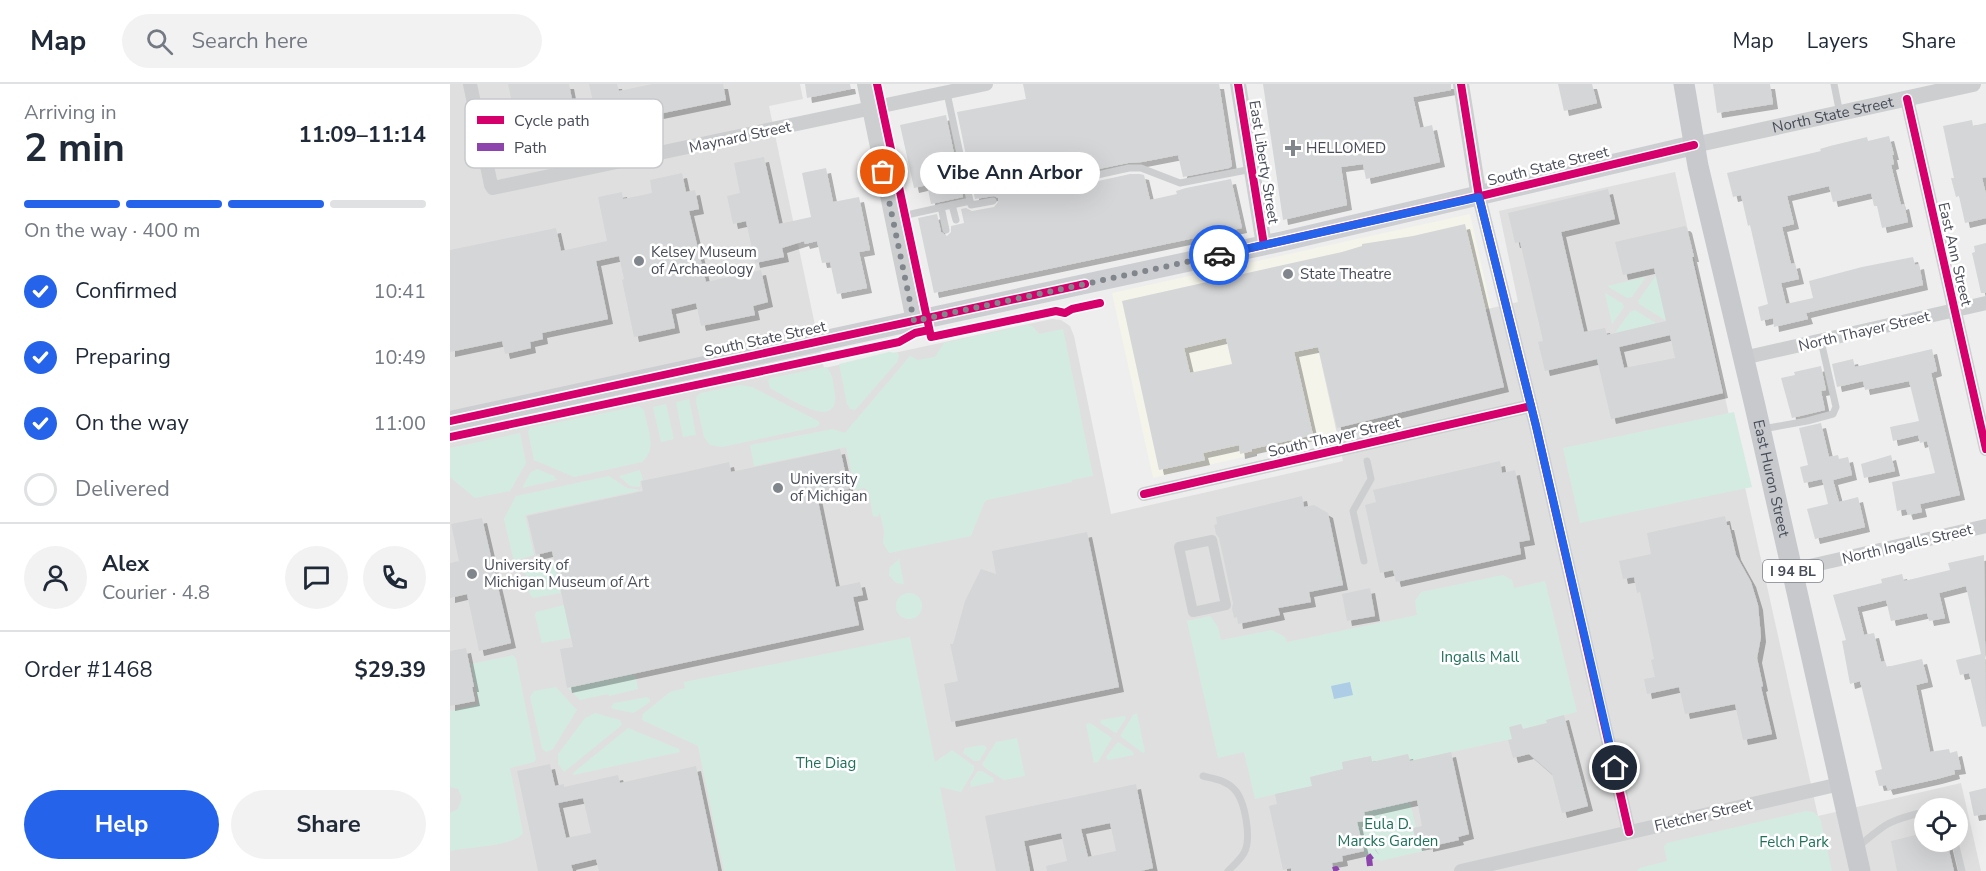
<!DOCTYPE html>
<html lang="en">
<head>
<meta charset="utf-8">
<style>
	body { margin:0; font-family:"Nunito Sans",sans-serif; background:#f2f2f3; color:#1f2937; height:100vh; display:flex; flex-direction:column; font-size:22px; white-space:nowrap }
	* { box-sizing:border-box; margin:0 }
	p { font-size:20px; color:#747a83 }
	.icon { flex:none; width:33px; height:33px; fill:none; stroke:currentColor; stroke-width:2; stroke-linecap:round; stroke-linejoin:round }
	.map { position:relative; flex:1; overflow:hidden }
	.sheet { display:flex; flex-direction:column; background:#fff; width:450px }
	.sheet>* { flex:none }
	.buttons { position:absolute; left:1464px; top:714px; display:grid; gap:12px }
	.buttons a { display:grid; place-items:center; width:54px; height:54px; border-radius:50%; background:#fff; box-shadow:0 6px 24px #0002; font-size:30px }
	.pin { position:absolute; display:grid; place-items:center; width:51px; height:51px; color:#fff; margin:-26px; border:3px solid #fff; border-radius:50%; box-shadow:0 2px 6px #0007 }
	.courier { position:absolute; display:grid; place-items:center; width:60px; height:60px; margin:-30px; border:4px solid #2563eb; border-radius:50%; background:#fff; color:#222; box-shadow:0 2px 8px #0007 }
	.bubble { position:absolute; height:42px; border-radius:21px; background:#fff; box-shadow:0 6px 24px #0002; font-size:20px; font-weight:700; line-height:42px; text-align:center }
	.head em { font-style:normal; font-weight:700 }
	.head div { display:flex; flex-direction:column-reverse }
	.head { display:flex; align-items:center; justify-content:space-between; height:102px; padding:0 24px }
	h1 { font-size:39px; font-weight:700; line-height:45px }
	.bar { display:grid; grid-template-columns:repeat(4,1fr); gap:9px 6px; align-content:center; height:72px; padding:0 24px }
	.bar i { height:8px; border-radius:4px; background:#e0e1e3 }
	.bar .current { background:#2563eb }
	.bar p { grid-column:span 4 }
	.line { display:flex; align-items:center; gap:15px; padding:0 24px; border-top:2px solid #e0e1e3 }
	.line div { flex:1 }
	.round { display:grid; place-items:center; flex:none; width:63px; height:63px; border-radius:32px; background:#f2f2f3 }
	ol { padding:0 24px; list-style:none }
	li { display:flex; align-items:center; gap:18px; height:66px }
	li p { margin-inline-start:auto }
	li .icon { padding:6px; border-radius:50%; background:#2563eb; color:#fff; stroke-width:4 }
	li:last-child { color:#747a83 }
	li i { width:33px; height:33px; border:3px solid #e0e1e3; border-radius:50% }
	.cta { display:flex; gap:12px; margin-top:auto; padding:12px 24px }
	.cta a { flex:1; height:69px; border-radius:36px; background:#2563eb; color:#fff; font-size:24px; font-weight:700; line-height:69px; text-align:center }
	.cta a+a { background:#f2f2f3; color:#1f2937 }
	header { display:flex; align-items:center; gap:36px; box-sizing:border-box; height:84px; padding:0 30px; background:#fff; border-bottom:2px solid #e0e1e3 }
	header strong { font-size:28px }
	nav { display:flex; gap:33px; margin-inline-start:auto; font-size:21px }
	.search { width:420px; height:54px; background:#f2f2f3; display:flex; align-items:center; gap:15px; box-sizing:border-box; padding:0 21px; border-radius:33px; color:#747a83; font-size:22px }
	main { display:flex; flex:1; min-height:0 }
	.map>svg:first-child { display:block }
</style>
</head>
<body>
<header>
<strong>Map</strong>
<div class="search"><svg class="icon" aria-label="search" viewBox="0 0 24 24"><circle cx="10" cy="10" r="6"/><path d="M15 15l6 6"/></svg>Search here</div>
<nav><a>Map</a><a>Layers</a><a>Share</a></nav>
</header>
<main>
<section class="sheet">
<div class="head"><div><h1>2 min</h1><p>Arriving in</p></div><em>11:09–11:14</em></div>
<div class="bar"><i class="current"></i><i class="current"></i><i class="current"></i><i></i><p>On the way · 400 m</p></div>
<ol>
<li><svg class="icon" aria-label="check" viewBox="0 0 24 24"><path d="M5 12l5 5 9-10"/></svg>Confirmed<p>10:41</p></li>
<li><svg class="icon" aria-label="check" viewBox="0 0 24 24"><path d="M5 12l5 5 9-10"/></svg>Preparing<p>10:49</p></li>
<li><svg class="icon" aria-label="check" viewBox="0 0 24 24"><path d="M5 12l5 5 9-10"/></svg>On the way<p>11:00</p></li>
<li><i></i>Delivered</li>
</ol>
<div class="line" style="height:108px"><a class="round"><svg class="icon" aria-label="person" viewBox="0 0 24 24"><circle cx="12" cy="8" r="4"/><path d="M4 21q1-7 8-7t8 7"/></svg></a><div><b>Alex</b><p>Courier · 4.8</p></div><a class="round"><svg class="icon" aria-label="chat" viewBox="0 0 24 24"><path d="M4 5h16v11H9l-5 4z"/></svg></a><a class="round"><svg class="icon" aria-label="phone" viewBox="0 0 24 24"><path d="M5 4h4l2 5-3 2q2 4 5 5l2-3 5 2v4C11 20 4 13 5 4z"/></svg></a></div>
<div class="line" style="height:78px"><div>Order #1468</div><b>$29.39</b></div>
<div class="cta"><a>Help</a><a>Share</a></div>
</section>
<div class="map">
<svg width="1536" height="787" viewBox="0 0 1536 787">
	<defs>
		<filter id="shadow"><feDropShadow dx="5" dy="5" stdDeviation="0" flood-color="#0004"/></filter>
	</defs>
	<rect width="100%" height="100%" fill="#eee"/>
	<path fill="#f4f4ea" d="M1020,130L1041,224L869,266L888,351L703,394L662,209Z"/>
	<path fill="#e0dfdf" fill-rule="evenodd" d="M0,0H350L353,15L319,22L374,284L602,235L611,236L620,242L624,252L661,430L893,377L868,264L1068,218L1049,127L1225,88L1368,732L1511,699L1531,787H0ZM1474,724H1508V758H1474Z"/>
	<g fill="#d4ebe2">
		<path d="M1207,190L1218,238L1189,220L1188,217Z"/>
		<path d="M1196,193L1182,213L1177,214L1157,202Z"/>
		<path d="M1155,209L1173,220L1174,223L1162,240Z"/>
		<path d="M1185,226L1206,239L1165,249L1180,228Z"/>
		<path d="M577,241L582,242L589,250L613,245L643,392L622,396V398L537,416L534,419L521,452L439,469L433,459L434,447L430,429L427,433L423,432L419,409L415,404L405,406L396,363L304,382L300,361L383,345L395,349L460,272L468,276L485,273L494,259Z"/>
		<path d="M439,268L448,269L449,273L447,278L408,323L405,326L400,325L397,320L389,280Z"/>
		<path d="M376,283C382,288 383,296 384,304C394,352 339,314 320,304L318,296L321,294Z"/>
		<path d="M290,301L302,303L368,337L370,340L366,343L272,363L260,361L254,353L246,317L247,312L251,309Z"/>
		<path d="M239,315L246,351L233,353L226,318Z"/>
		<path d="M216,320L224,355L211,358L203,323Z"/>
		<path d="M189,322L194,326C197,344 208,365 192,378L124,393L84,376L78,348L80,344Z"/>
		<path d="M1284,328L1302,403L1130,439L1113,364Z"/>
		<path d="M70,349L76,379L60,407L25,414L0,393V364Z"/>
		<path d="M87,385L104,392L107,396L72,404L81,388Z"/>
		<path d="M190,386L193,396L190,397V403L180,402L169,392Z"/>
		<path d="M159,392L177,404L192,406L75,431L84,471L67,476L63,474L54,435L66,412Z"/>
		<path d="M449,475L454,500L446,499L439,491L440,483Z"/>
		<path d="M104,476L111,509L83,514L80,511L75,486L76,483Z"/>
		<path d="M1053,491L1062,496L1064,504L1095,497L1127,628L1097,636V639L1073,645L1071,640L1060,643L1062,655L960,677L958,670L922,678L921,672L892,678L893,685L860,693L862,702L805,715L794,668L768,674L737,537L760,532L768,543L771,556L822,546L835,553L837,558L967,531L965,517L971,508Z"/>
		<circle cx="459" cy="522" r="13"/>
		<path d="M114,521L121,554L92,559L85,531L86,528Z"/>
		<path d="M460,553L485,678L502,666L524,682V686L511,708L490,703L506,787H274L248,662L194,637L192,635L193,630L220,608L235,604L234,598Z"/>
		<path d="M63,571L66,575L86,675L84,678L60,684L73,749C63,763 17,763 0,767V729L8,725L12,714L8,705L0,703V627L29,620L21,580Z"/>
		<path d="M185,590L188,605L159,612L158,610L130,616L118,604Z"/>
		<path d="M106,603L127,626L103,665L96,668L92,665L80,613L84,607Z"/>
		<path d="M197,613L200,615V618L184,629L163,625L161,623L164,619Z"/>
		<path d="M145,629L170,636L172,641L114,688L108,680V670L135,634Z"/>
		<path d="M687,629L695,668L693,669L670,652L683,631Z"/>
		<path d="M674,632L676,634L666,649L650,639L651,636Z"/>
		<path d="M640,639L662,654L648,678L644,679L636,640Z"/>
		<path d="M178,644L229,665L230,668L123,691L124,688Z"/>
		<path d="M567,654L575,692L554,696L535,684L532,680L546,658Z"/>
		<path d="M668,658L683,668L684,671L658,676L656,673Z"/>
		<path d="M533,661L537,664L529,677H524L513,669L515,664Z"/>
		<path d="M528,687H532L543,694L544,698L521,703L520,699Z"/>
		<path d="M960,718L966,743L963,744L967,762L973,761L974,767L930,777L929,775L916,778L907,738L916,736L914,728Z"/>
		<path d="M1356,727L1363,728L1370,734L1382,787H1187L1189,784L1217,777L1214,763L1217,759Z"/>
	</g>
	<path fill="#accde5" d="M900,598L903,611L884,615L881,602Z"/>
	<g fill="#d5d6d8" fill-rule="evenodd" filter="url(#shadow)">
		<path d="M58,0H119L128,46L88,54L89,57L71,61Z"/>
		<path d="M139,0H167L169,7L202,0H273L276,16L175,37L177,44L150,49Z"/>
		<path d="M355,0H400L401,5L357,14Z"/>
		<path d="M573,0H769L782,82L779,84L733,93L728,71L692,78L678,79L629,89L610,88L607,90V95L611,98L630,101L680,90H690L694,91L700,116L727,110L726,107L736,104L781,95L792,144L484,209L468,134L487,130L491,148L497,152L501,148V142L514,139L511,125L516,124L522,127L544,123L548,118V114L544,112L525,115L507,28L576,15Z"/>
		<path d="M813,0H1001V6L963,13L970,44L982,41L990,78L916,95L913,80L891,83L897,121L833,136Z"/>
		<path d="M1108,0H1142L1147,19L1114,27Z"/>
		<path d="M1263,0H1320L1323,20L1267,29Z"/>
		<path d="M496,31L513,113L481,120L477,101L464,104L450,41Z"/>
		<path d="M1522,36L1523,42L1536,39V93L1532,94L1536,110V134L1515,139L1509,112L1506,113L1501,94H1504L1493,42Z"/>
		<path d="M1439,52L1444,71H1442L1444,80L1441,81L1451,121L1454,120L1458,138L1432,144L1427,122H1424L1421,109L1383,118L1379,102L1337,112L1344,140L1332,143L1341,180L1345,179L1349,195L1331,199L1336,220L1363,214L1359,197L1412,183L1463,173L1465,181L1469,180L1473,201L1356,229L1358,235L1324,243L1323,234L1311,237L1308,223L1318,220L1300,141L1298,142L1291,111L1283,113L1277,89L1371,67L1370,65L1380,62L1417,53L1418,57Z"/>
		<path d="M314,73L329,140L361,133L352,89L376,84L383,118L409,113L420,166L409,168L417,204L387,210L380,178L372,179L367,157L355,160L354,157L332,164L334,173L305,179L296,137L283,140L277,112L290,109L284,79Z"/>
		<path d="M232,89L236,108L245,106L249,125L239,127L256,198L311,186L318,218L303,222L305,231L251,242L246,219L221,225L225,244L184,253L172,196L174,195L169,172L146,177L158,235L92,249L93,255L80,258L81,264L55,270L52,257L0,268V166L106,144L111,167L157,157L148,113L172,108L173,115L202,109L200,96Z"/>
		<path d="M1158,105L1165,135L1111,148L1134,248L1155,244L1157,251L1216,237L1204,184L1173,191L1165,158L1235,142L1237,144L1244,173H1242L1273,309L1161,335L1147,275L1095,287L1088,258L1093,257L1070,158L1065,159L1058,129ZM1220,251L1225,274L1174,284L1169,263Z"/>
		<path d="M1015,140L1054,303L887,344L868,263L844,268L863,351L802,365V367L790,370L789,361L753,369L755,376L709,386L672,217L892,168L912,162V160L963,152ZM776,254L782,280L740,289L734,264Z"/>
		<path d="M1536,159V209H1531L1522,169L1525,168L1524,162Z"/>
		<path d="M1482,265L1487,287L1481,289L1510,411L1470,420L1472,428L1458,431L1456,425L1447,427L1442,398L1485,389L1477,357L1470,359L1468,351L1443,357L1440,343L1469,337L1459,297L1415,306L1413,297L1387,303L1382,280L1403,275L1405,283Z"/>
		<path d="M1371,282L1376,306L1371,307L1375,326L1342,334L1331,294L1345,291L1344,288Z"/>
		<path d="M1371,339L1379,373L1388,371L1389,375L1398,373L1402,391L1383,396L1389,418L1408,413L1415,443L1365,455L1357,425L1378,420L1372,395L1354,399L1350,383L1358,381L1349,344Z"/>
		<path d="M390,365L399,405L367,412L386,503L410,498L413,511L403,513L409,541L117,604L110,565L123,563L102,467L86,471L77,432L193,407L191,397L235,388L279,378L281,388Z"/>
		<path d="M1441,371L1445,387L1414,394L1411,380Z"/>
		<path d="M1050,377L1052,389L1065,386L1080,456L1069,458L1071,470L946,498L943,486L930,489L915,421L926,418L923,406Z"/>
		<path d="M852,412L854,423L864,421L878,429L893,501L859,508L861,518L828,524L830,531L788,540L787,533L784,534L782,525L783,519L769,454L766,450L764,441L767,440L766,433Z"/>
		<path d="M1275,432L1277,441H1279L1286,471L1301,498L1308,521L1311,553L1307,574L1313,602L1311,603L1322,650L1293,656L1285,620L1235,630L1229,603L1197,610L1194,595L1205,593L1201,576L1204,575L1200,555L1190,508L1187,509L1184,493L1173,495L1169,477L1201,470L1197,449Z"/>
		<path d="M32,434L61,559L29,567L17,510L0,514V479L9,477L1,440Z"/>
		<path d="M637,448L669,603L501,638L494,600L508,597L500,560H503L515,517L531,485L546,490L542,467Z"/>
		<path d="M1534,471L1536,642L1532,643L1519,589L1510,591L1506,576L1531,570L1516,502L1489,509L1495,534L1479,537L1477,529L1441,537L1436,516L1407,523L1414,551L1424,549L1431,578L1435,577L1437,583L1472,575L1478,598L1466,601L1480,668L1499,665L1500,669L1507,667L1511,685L1504,686L1505,690L1487,695L1438,706L1436,701L1429,702L1425,687L1432,685L1410,597L1400,600L1392,557L1396,556L1383,511L1432,499L1431,495L1452,490L1454,497L1500,486L1498,479Z"/>
		<path d="M920,504L925,532L897,537L892,510Z"/>
		<path d="M16,564L24,603H22L25,617L0,622V567Z"/>
		<path d="M1114,631L1138,722L1112,729L1102,690L1079,670L1063,674L1058,656L1062,655L1059,643L1071,640L1073,645L1097,639L1096,636Z"/>
		<path d="M1001,668L1019,750L1008,753L1009,756L978,763V760L967,762L963,744L972,742L967,716L914,728L916,737L907,738L914,767L892,772L893,777L882,779L883,787H841V784L833,786L819,722L827,720L825,710L862,702L860,693L893,685L892,678L921,672L922,678L958,670L960,677Z"/>
		<path d="M100,680L105,702L114,700V703L168,691L170,699L246,682L268,787H149L146,775L121,781L123,787H88L67,687ZM133,714L141,749L116,754L108,719Z"/>
		<path d="M686,700L703,784L691,787H597L596,782L617,777L611,749L574,757L580,787H546L535,732ZM660,739L666,767L638,773L631,745Z"/>
		<path d="M1536,704V730L1524,732L1519,708Z"/>
		<path d="M1474,749V758H1497L1504,787H1447L1441,757Z"/>
	</g>
	<g fill="none" stroke-linecap="round" stroke-linejoin="round">
		<g stroke="#ccced0" stroke-width="7">
			<path d="M1384,0L1390,30"/>
			<path d="M612,93L629,95L679,84H691L730,99L802,85"/>
			<path d="M520,117L521,121L543,117"/>
			<path d="M502,121L506,136"/>
			<path d="M491,123L496,146"/>
			<path d="M443,134L520,117L497,9"/>
			<path d="M1313,345L1357,337L1383,330L1386,323L1371,257"/>
			<path d="M914,477L903,427L921,395L917,377"/>
			<path d="M753,692C764,695 776,696 784,705C795,716 802,755 794,769C790,776 784,781 778,787"/>
			<path d="M1487,724L1497,722V724"/>
			<path d="M1505,758L1512,787"/>
			<path d="M1409,762C1436,739 1440,736 1474,728"/>
		</g>
		<path stroke="#ccced0" stroke-width="10" d="M762,456L776,521L743,528L729,463Z"/>
		<g stroke="#ccced0" stroke-width="14">
			<path d="M20,0L41,101L43,104L536,0"/>
			<path d="M1457,15L1536,365"/>
			<path d="M1029,113L1086,342L1179,748"/>
			<path d="M1293,274L1536,219"/>
			<path d="M694,410L1081,322"/>
			<path d="M1342,486L1536,442"/>
			<path d="M1011,787L1390,700"/>
		</g>
		<g stroke="#ccced0" stroke-width="16">
			<path d="M415,0L464,237"/>
			<path d="M788,0L814,161"/>
			<path d="M1011,0L1029,113"/>
			<path id="s1" d="M1244,61L1523,0"/>
		</g>
		<path stroke="#cdced1" stroke-width="20" d="M0,337L834,157L1244,61"/>
		<path stroke="#c7c9cd" stroke-width="21" id="s2" d="M1234,0L1248,82L1305,322L1410,787"/>
		<g stroke="#8e44ad" stroke-width="6" stroke-dasharray="12 6" stroke-linecap="butt">
			<path d="M920,782L919,774L927,768"/>
			<path d="M883,786L886,785L887,787"/>
		</g>
		<defs>
			<g id="cycleway">
				<path d="M427,0L481,253L606,227L615,229L622,225L650,219"/>
				<path d="M788,0L814,161"/>
				<path d="M1011,0L1029,113L1086,342L1179,748"/>
				<path d="M1457,15L1536,365"/>
				<path d="M783,168L1014,116L1244,61"/>
				<path d="M0,337L635,200"/>
				<path d="M0,353L449,258L465,249L479,246"/>
				<path d="M694,410L1081,322"/>
			</g>
		</defs>
		<use href="#cycleway" stroke="#fff" stroke-width="11"/>
		<use href="#cycleway" stroke="#d6006c" stroke-width="8"/>
	</g>
	<g fill="none" stroke-linecap="round" stroke-linejoin="round">
		<path stroke="#81858c" stroke-width="6" stroke-dasharray="0 10.8" d="M433,88L464,237L769,171"/>
		<path stroke="#2563eb" stroke-width="8" d="M769,171L1029,113L1086,342L1165,684"/>
	</g>
	<g fill="#81858c" stroke="#fff" stroke-width="2">
		<path d="M840 55h6v6h6v6h-6v6h-6v-6h-6v-6h6z"/>
		<circle cx="189" cy="177" r="6"/>
		<circle cx="838" cy="190" r="6"/>
		<circle cx="328" cy="404" r="6"/>
		<circle cx="22" cy="490" r="6"/>
	</g>
	<g text-anchor="middle" dominant-baseline="central" stroke-width="5" stroke-linejoin="round" paint-order="stroke">
		<rect fill="#fff" stroke="#7e828a" stroke-width="1.5" x="1313" y="476" width="60" height="22" rx="4.5"/>
		<g font-size="14" font-weight="bold" fill="#474c58">
			<text x="1343" y="487">I 94 BL</text>
		</g>
		<g font-size="15" fill="#474c58" stroke="#fff">
			<text stroke="none"><textPath href="#s1" startOffset="142">North State Street</textPath></text>
			<text transform="translate(290 53) rotate(-12)">Maynard Street</text>
			<text transform="translate(814 78) rotate(81)">East Liberty Street</text>
			<text transform="translate(1098 82) rotate(-14)">South State Street</text>
			<text transform="translate(1505 170) rotate(77)">East Ann Street</text>
			<text transform="translate(1414 247) rotate(-13)">North Thayer Street</text>
			<text transform="translate(315 255) rotate(-12)">South State Street</text>
			<text transform="translate(884 353) rotate(-13)">South Thayer Street</text>
			<text stroke="none"><textPath href="#s2" startOffset="404">East Huron Street</textPath></text>
			<text transform="translate(1457 460) rotate(-13)">North Ingalls Street</text>
			<text transform="translate(1253 731) rotate(-13)">Fletcher Street</text>
		</g>
		<g font-size="15" fill="#474c58" stroke="#fff" text-anchor="start">
			<text x="856" y="64">HELLOMED</text>
			<text x="201" y="168">Kelsey Museum<tspan x="201" dy="17">of Archaeology</tspan></text>
			<text x="850" y="190">State Theatre</text>
			<text x="340" y="395">University<tspan x="340" dy="17">of Michigan</tspan></text>
			<text x="34" y="481">University of<tspan x="34" dy="17">Michigan Museum of Art</tspan></text>
		</g>
		<g font-size="15" fill="#20715a" stroke="#fff">
			<text x="1030" y="573">Ingalls Mall</text>
			<text x="376" y="679">The Diag</text>
			<text x="938" y="740">Eula D.<tspan x="938" dy="17">Marcks Garden</tspan></text>
			<text x="1344" y="758">Felch Park</text>
		</g>
	</g>
	<rect x="15" y="15" width="198" height="69" rx="9" fill="#fff" stroke="#c8c9cd" stroke-width="1.5"/>
	<rect x="27" y="32" width="27" height="8" fill="#d6006c"/>
	<rect x="27" y="59" width="27" height="8" fill="#8e44ad"/>
	<g font-size="16" fill="#474c58">
		<text x="64" y="42">Cycle path</text>
		<text x="64" y="69">Path</text>
	</g>
</svg>
<div class="buttons">
<a><svg class="icon" aria-label="locate" viewBox="0 0 24 24"><circle cx="12" cy="12" r="6"/><path d="M12 2v4M12 18v4M2 12h4M18 12h4"/></svg></a>
</div>
<div class="pin" style="left:433px;top:88px;background:#ea580c"><svg class="icon" aria-label="bag" viewBox="0 0 24 24"><path d="M5 8h14l-1 12H6zM9 8a3 3 0 0 1 6 0"/></svg></div>
<div class="pin" style="left:1165px;top:684px;background:#1f2937"><svg class="icon" aria-label="home" viewBox="0 0 24 24"><path d="M3 11l9-7 9 7M6 9v11h12V9"/></svg></div>
<div class="courier" style="left:769px;top:171px"><svg class="icon" aria-label="car" viewBox="0 0 24 24"><path d="M5 17H2v-5l4-1 3-4h7l3 4 3 1v5h-3M9 17h6M6 11h13"/><circle cx="7" cy="17" r="2"/><circle cx="17" cy="17" r="2"/></svg></div>
<div class="bubble" style="left:470px;top:68px;width:180px">Vibe Ann Arbor</div>
</div>
</main>
</body>
</html>
